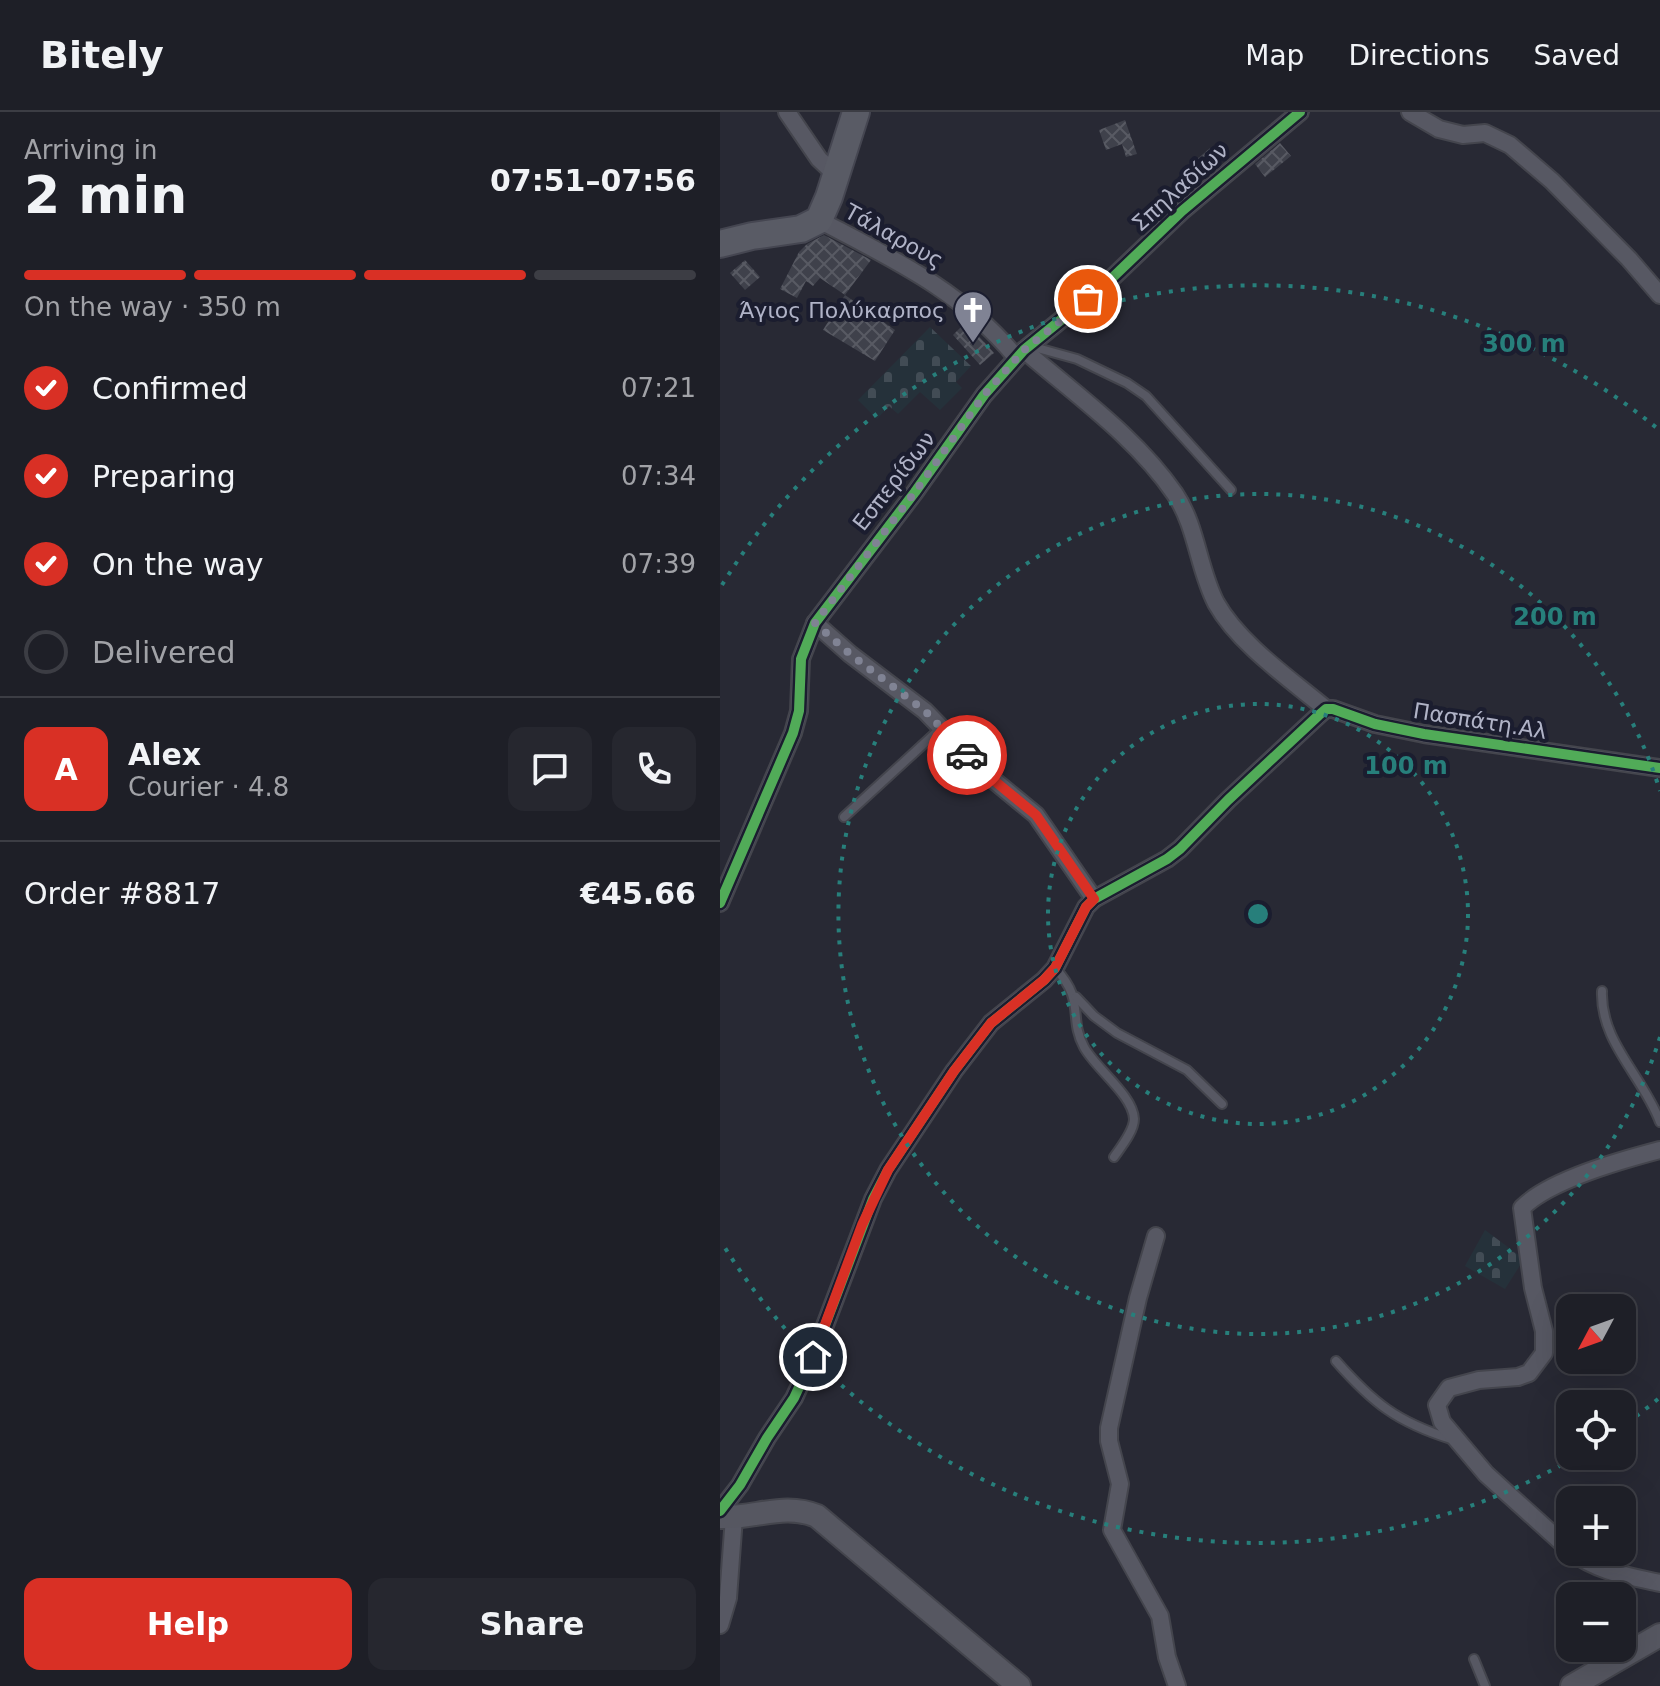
<!DOCTYPE html>
<html lang="en">
<head>
<meta charset="utf-8">
<style>
	body { margin:0; font-family:"DejaVu Sans",sans-serif; background:#26272f; color:#f1f3f6; height:100vh; display:flex; flex-direction:column; font-size:30px; white-space:nowrap }
	* { box-sizing:border-box; margin:0 }
	p { font-size:26px; color:#a1a2a7 }
	.icon { flex:none; width:44px; height:44px; fill:none; stroke:currentColor; stroke-width:2; stroke-linecap:round; stroke-linejoin:round }
	.map { position:relative; flex:1; overflow:hidden }
	.details { display:flex; flex-direction:column; background:#1e1f27; width:720px }
	.details>* { flex:none }
	.needle { width:52px; rotate:229deg }
	.fabs { position:absolute; left:836px; top:1182px; display:grid; gap:16px }
	.fabs a { display:grid; place-items:center; width:80px; height:80px; border-radius:16px; background:#1e1f27; box-shadow:0 8px 32px #0002,0 0 0 2px #3c3d44; font-size:40px }
	.pin { position:absolute; display:grid; place-items:center; width:68px; height:68px; color:#fff; margin:-34px; border:4px solid #fff; border-radius:50%; box-shadow:0 2px 8px #0007 }
	.courier { position:absolute; display:grid; place-items:center; width:80px; height:80px; margin:-40px; border:6px solid #d93025; border-radius:50%; background:#fff; color:#222; box-shadow:0 2px 10px #0007 }
	.head em { font-style:normal; font-weight:800 }
	.head div { display:flex; flex-direction:column-reverse }
	.head { display:flex; align-items:center; justify-content:space-between; height:136px; padding:0 24px }
	h1 { font-size:52px; font-weight:800; line-height:60px }
	.bar { display:grid; grid-template-columns:repeat(4,1fr); gap:12px 8px; align-content:center; height:96px; padding:0 24px }
	.bar i { height:10px; border-radius:6px; background:#3c3d44 }
	.bar .current { background:#d93025 }
	.bar p { grid-column:span 4 }
	.line { display:flex; align-items:center; gap:20px; padding:0 24px; border-top:2px solid #3c3d44 }
	.line div { flex:1 }
	.round { display:grid; place-items:center; flex:none; width:84px; height:84px; border-radius:16px; background:#26272f }
	ol { padding:0 24px; list-style:none }
	li { display:flex; align-items:center; gap:24px; height:88px }
	li p { margin-inline-start:auto }
	li .icon { padding:8px; border-radius:50%; background:#d93025; color:#fff; stroke-width:4 }
	li:last-child { color:#a1a2a7 }
	li i { width:44px; height:44px; border:4px solid #3c3d44; border-radius:50% }
	.primary-button { display:flex; gap:16px; margin-top:auto; padding:16px 24px }
	.primary-button a { flex:1; height:92px; border-radius:16px; background:#d93025; color:#fff; font-size:32px; font-weight:800; line-height:92px; text-align:center }
	.primary-button a+a { background:#26272f; color:#f1f3f6 }
	header { display:flex; align-items:center; gap:48px; box-sizing:border-box; height:112px; padding:0 40px; background:#1e1f27; border-bottom:2px solid #3c3d44 }
	header strong { font-size:38px }
	nav { display:flex; gap:44px; margin-inline-start:auto; font-size:28px }
	main { display:flex; flex:1; min-height:0 }
	.map>svg:first-child { display:block }
</style>
</head>
<body>
<header>
<strong>Bitely</strong>
<nav><a>Map</a><a>Directions</a><a>Saved</a></nav>
</header>
<main>
<section class="details">
<div class="head"><div><h1>2 min</h1><p>Arriving in</p></div><em>07:51–07:56</em></div>
<div class="bar"><i class="current"></i><i class="current"></i><i class="current"></i><i></i><p>On the way · 350 m</p></div>
<ol>
<li><svg class="icon" aria-label="check" viewBox="0 0 24 24"><path d="M5 12l5 5 9-10"/></svg>Confirmed<p>07:21</p></li>
<li><svg class="icon" aria-label="check" viewBox="0 0 24 24"><path d="M5 12l5 5 9-10"/></svg>Preparing<p>07:34</p></li>
<li><svg class="icon" aria-label="check" viewBox="0 0 24 24"><path d="M5 12l5 5 9-10"/></svg>On the way<p>07:39</p></li>
<li><i></i>Delivered</li>
</ol>
<div class="line" style="height:144px"><b class="round" style="background:#d93025;color:#fff">A</b><div><b>Alex</b><p>Courier · 4.8</p></div><a class="round"><svg class="icon" aria-label="chat" viewBox="0 0 24 24"><path d="M4 5h16v11H9l-5 4z"/></svg></a><a class="round"><svg class="icon" aria-label="phone" viewBox="0 0 24 24"><path d="M5 4h4l2 5-3 2q2 4 5 5l2-3 5 2v4C11 20 4 13 5 4z"/></svg></a></div>
<div class="line" style="height:104px"><div>Order #8817</div><b>€45.66</b></div>
<div class="primary-button"><a>Help</a><a>Share</a></div>
</section>
<div class="map">
<svg width="940" height="1574" viewBox="0 0 940 1574">
	<defs>
		<pattern id="cemetery-stones" width="16" height="16" patternUnits="userSpaceOnUse" patternTransform="scale(2)"><rect width="16" height="16" fill="#25313a"/><path d="M2 7V4a2 2 0 0 1 4 0v3zM10 15v-3a2 2 0 0 1 4 0v3z" fill="#424c55"/></pattern>
		<pattern id="building-cross-hatch" width="8" height="8" patternUnits="userSpaceOnUse" patternTransform="scale(2)"><rect width="8" height="8" fill="#3f414b"/><path d="M0 0l8 8M0 8l8-8" fill="none" stroke="#585a63"/></pattern>
	</defs>
	<rect width="100%" height="100%" fill="#282934"/>
	<g fill="url(#cemetery-stones)">
		<path d="M210,215L251,254L236,270L242,276L220,298L200,280L178,302L169,294L157,307L138,288Z"/>
		<path d="M765,1118L804,1147L785,1177L745,1154Z"/>
	</g>
	<g fill="url(#building-cross-hatch)">
		<path d="M405,8L417,42L406,45L402,32L386,38L379,18Z"/>
		<path d="M560,31L571,44L545,65L535,52Z"/>
		<path d="M490,36L502,50L488,62L476,48Z"/>
		<path d="M104,123L151,148L125,183L100,166L93,174L86,169L77,186L60,177L79,140L87,132Z"/>
		<path d="M25,148L40,165L25,178L10,161Z"/>
		<path d="M125,183L175,218L155,249L103,218Z"/>
		<path d="M246,210L274,241L260,253L233,223Z"/>
	</g>
	<g fill="none" stroke-linecap="round" stroke-linejoin="round">
		<defs>
			<g id="lane">
				<path d="M310,234L357,247L407,271L426,284L511,378"/>
				<path d="M124,705L221,616"/>
				<path d="M335,856C366,889 348,905 364,935C375,956 413,983 414,1007C414,1019 401,1035 394,1045"/>
				<path d="M882,879C880,930 923,964 940,1010"/>
				<path d="M356,885L374,904L397,921L467,958L502,992"/>
				<path d="M616,1249C653,1291 677,1310 731,1327"/>
				<path d="M754,1547L765,1574"/>
			</g>
			<g id="street">
				<path d="M67,0L99,47L116,63"/>
				<path d="M690,0L719,17L743,23L765,21L790,33L832,69L909,147L940,183"/>
				<path d="M99,108C175,148 240,178 296,245"/>
				<path d="M304,238C356,283 416,325 455,382C477,415 478,456 496,491C519,532 570,567 606,597"/>
				<path d="M95,511L130,542L205,599L265,661L316,703L374,787"/>
				<path d="M0,791L73,621L79,599L81,547L95,511L195,380L264,283L304,238L390,168L462,99L580,0"/>
				<path d="M436,1124L418,1186L389,1316V1329L400,1372L392,1418L440,1504L447,1545L457,1574"/>
				<path d="M0,1399L20,1373L47,1326L74,1286L93,1245L153,1087L168,1058L234,959L271,911L324,868L335,856L366,795L374,787L447,747L460,737L508,688L599,603L606,597H613L655,612L704,622L940,656"/>
				<path d="M850,1438L766,1362L722,1310L717,1293L729,1276L759,1268L798,1265L809,1261L824,1241V1219L813,1176L802,1096C829,1068 902,1048 940,1038"/>
				<path d="M852,1440C878,1460 909,1464 940,1471"/>
				<path d="M0,1513L8,1486L14,1405"/>
			</g>
			<g id="secondary">
				<path d="M0,1405C34,1407 64,1390 97,1404L299,1574"/>
				<path d="M852,1574L940,1523"/>
			</g>
			<path id="primary" d="M0,132L32,124L81,117L99,108L109,85L136,0"/>
		</defs>
		<use href="#lane" stroke="#44454d" stroke-width="12"/>
		<use href="#street" stroke="#44454d" stroke-width="20"/>
		<use href="#secondary" stroke="#44454d" stroke-width="26"/>
		<use href="#primary" stroke="#454651" stroke-width="30"/>
		<use href="#lane" stroke="#575863" stroke-width="8"/>
		<use href="#street" stroke="#575863" stroke-width="16"/>
		<use href="#secondary" stroke="#565761" stroke-width="22"/>
		<use href="#primary" stroke="#595b65" stroke-width="26"/>
		<defs>
			<g id="cycleway">
				<path d="M0,791L73,621L79,599L81,547L95,511L195,380L264,283L304,238L390,168L462,99L580,0"/>
				<path d="M0,1399L20,1373L47,1326L74,1286L93,1245L153,1087L168,1058L234,959L271,911L324,868L335,856L366,795L374,787L447,747L460,737L508,688L599,603L606,597H613L655,612L704,622L940,656"/>
			</g>
		</defs>
		<use href="#cycleway" stroke="#1b1d2f" stroke-width="15"/>
		<use href="#cycleway" stroke="#51ab58" stroke-width="10"/>
	</g>
	<g fill="none" stroke-linecap="round" stroke-linejoin="round">
		<path stroke="#808394" stroke-width="8" stroke-dasharray="0 14.4" d="M247,643L205,599L130,542L95,511L195,380L264,283L304,238L368,187"/>
		<path stroke="#d93025" stroke-width="10" d="M93,1245L142,1113L168,1058L234,959L271,911L324,868L335,856L366,795L374,787L316,703L265,661L247,643"/>
	</g>
	<g fill="none" stroke="#277f7b" stroke-width="4" stroke-dasharray="4 8">
		<circle cx="538" cy="802" r="210"/>
		<path d="M940 925A420 420 0 1 1 940 679"/>
		<path d="M938 1287A629 629 0 0 1 903 1314M852 1347A629 629 0 0 1 2 1131M2 473A629 629 0 0 1 938 317"/>
	</g>
	<defs>
		<symbol id="church-pin" viewBox="-11 -11 22 30"><path d="M0 17L-7.5 6A9.5 9.5 0 1 1 7.5 6Z" fill="#808394" stroke="#1b1d2f"/><path d="M-1.2-6h2.4v3.5h3.3v2.4h-3.3V6h-2.4V-.1h-3.3v-2.4h3.3Z" fill="#fff"/></symbol>
	</defs>
	<g fill-rule="evenodd">
		<use href="#church-pin" x="231" y="176" width="44" height="60"/>
	</g>
	<g text-anchor="middle" dominant-baseline="central" stroke-width="8" stroke-linejoin="round" paint-order="stroke">
		<g font-size="22" fill="#b0b3c7" stroke="#1b1d2f">
			<text transform="translate(460 75) rotate(-42)">Σπηλαδίων</text>
			<text transform="translate(174 124) rotate(29)">Τάλαρους</text>
			<text transform="translate(174 369) rotate(-52)">Εσπερίδων</text>
			<text transform="translate(760 609) rotate(9)">Πασπάτη.Αλ</text>
		</g>
		<g font-size="22" fill="#b0b3c7" stroke="#1b1d2f" text-anchor="end">
			<text x="225" y="198">Άγιος Πολύκαρπος</text>
		</g>
	</g>
	<circle cx="538" cy="802" r="12" fill="#277f7b" stroke="#1b1d2f" stroke-width="4"/>
	<g font-size="24" text-anchor="middle" font-weight="bold" fill="#277f7b" stroke="#1b1d2f" stroke-width="8" stroke-linejoin="round" paint-order="stroke">
		<text x="804" y="240">300 m</text>
		<text x="835" y="513">200 m</text>
		<text x="686" y="662">100 m</text>
	</g>
</svg>
<div class="fabs">
<a><svg class="needle" viewBox="-14 -14 28 28"><path d="M0-13l5 13h-10z" fill="#e53935"/><path d="M0 13l5-13h-10z" fill="#a1a2a7"/></svg></a>
<a><svg class="icon" aria-label="locate" viewBox="0 0 24 24"><circle cx="12" cy="12" r="6"/><path d="M12 2v4M12 18v4M2 12h4M18 12h4"/></svg></a>
<a>+</a>
<a>−</a>
</div>
<div class="pin" style="left:368px;top:187px;background:#ea580c"><svg class="icon" aria-label="bag" viewBox="0 0 24 24"><path d="M5 8h14l-1 12H6zM9 8a3 3 0 0 1 6 0"/></svg></div>
<div class="pin" style="left:93px;top:1245px;background:#1f2937"><svg class="icon" aria-label="home" viewBox="0 0 24 24"><path d="M3 11l9-7 9 7M6 9v11h12V9"/></svg></div>
<div class="courier" style="left:247px;top:643px"><svg class="icon" aria-label="car" viewBox="0 0 24 24"><path d="M5 17H2v-5l4-1 3-4h7l3 4 3 1v5h-3M9 17h6M6 11h13"/><circle cx="7" cy="17" r="2"/><circle cx="17" cy="17" r="2"/></svg></div>
</div>
</main>
</body>
</html>
